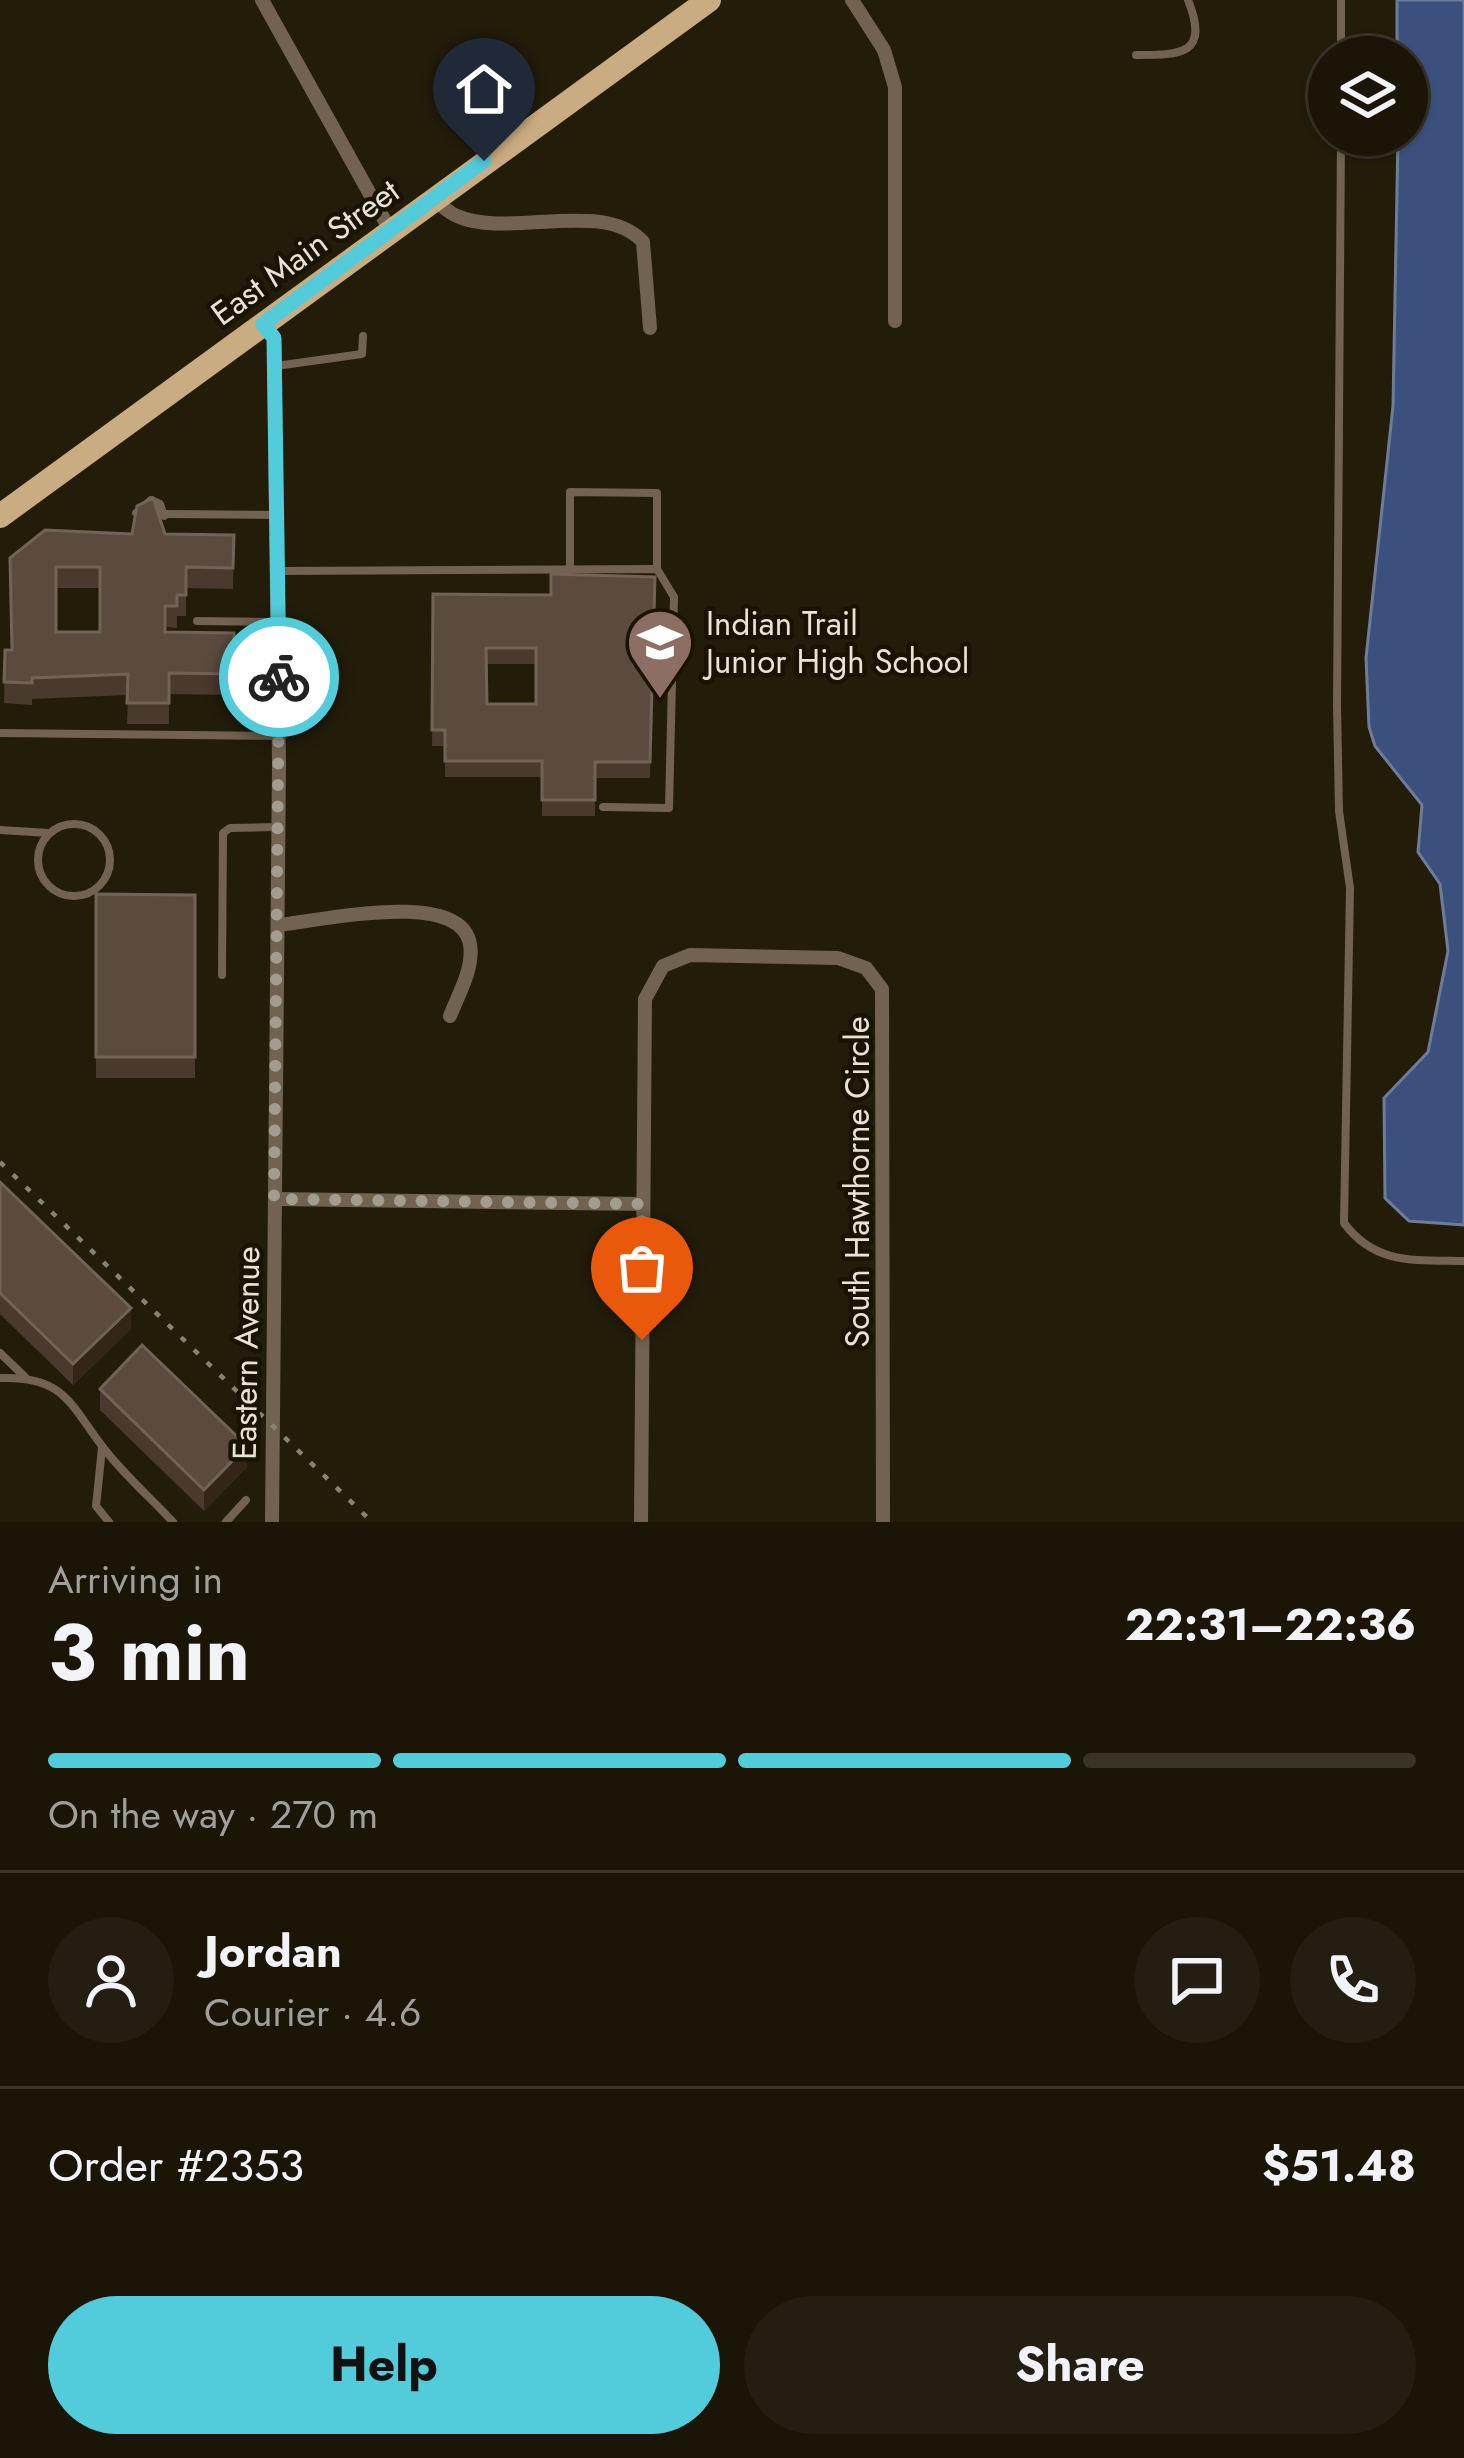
<!DOCTYPE html>
<html lang="en">
<head>
<meta charset="utf-8">
<style>
	body { margin:0; font-family:Jost,sans-serif; background:#231e11; color:#f1f3f6; height:100vh; display:flex; flex-direction:column; font-size:45px; white-space:nowrap }
	* { box-sizing:border-box; margin:0 }
	p { font-size:39px; color:#9f9f9b }
	.icon { flex:none; width:66px; height:66px; fill:none; stroke:currentColor; stroke-width:2; stroke-linecap:round; stroke-linejoin:round }
	.map { position:relative; height:1522px; overflow:hidden }
	.sheet { display:flex; flex-direction:column; background:#1a1507; flex:1 }
	.sheet>* { flex:none }
	.buttons { position:absolute; left:1308px; top:36px; display:grid; gap:24px }
	.buttons a { display:grid; place-items:center; width:120px; height:120px; border-radius:50%; background:#1a1507; box-shadow:0 3px 9px #0004,0 0 0 3px #383428; font-size:60px }
	.pin { position:absolute; display:grid; place-items:center; width:102px; height:102px; color:#fff; margin:-123px -51px; border-radius:50% 50% 50% 0; rotate:-45deg; box-shadow:0 0 12px #0007 }
	.pin .icon { rotate:45deg }
	.courier { position:absolute; display:grid; place-items:center; width:120px; height:120px; margin:-60px; border:9px solid #52cbda; border-radius:50%; background:#fff; color:#222; box-shadow:0 3px 15px #0007 }
	.headline em { font-style:normal; font-weight:700 }
	.headline div { display:flex; flex-direction:column-reverse }
	.headline { display:flex; align-items:center; justify-content:space-between; height:204px; padding:0 48px }
	h1 { font-size:78px; font-weight:700; line-height:90px }
	.bar { display:grid; grid-template-columns:repeat(4,1fr); gap:18px 12px; align-content:center; height:144px; padding:0 48px }
	.bar i { height:15px; border-radius:9px; background:#383428 }
	.bar .current { background:#52cbda }
	.bar p { grid-column:span 4 }
	.line { display:flex; align-items:center; gap:30px; padding:0 48px; border-top:3px solid #383428 }
	.line div { flex:1 }
	.round { display:grid; place-items:center; flex:none; width:126px; height:126px; border-radius:63px; background:#231e11 }
	.primary-button { display:flex; gap:24px; margin-top:auto; padding:24px 48px }
	.primary-button a { flex:1; height:138px; border-radius:72px; background:#52cbda; color:#111; font-size:48px; font-weight:700; line-height:138px; text-align:center }
	.primary-button a+a { background:#231e11; color:#f1f3f6 }
	.map>svg:first-child { display:block }
</style>
</head>
<body>
<div class="map">
<svg width="1464" height="1522" viewBox="0 0 1464 1522">
	<rect width="100%" height="100%" fill="#221c09"/>
	<path fill="#3c507d" stroke="#6f7c98" stroke-width="3" d="M1397,0H1464V1225L1409,1221L1385,1198L1384,1098L1428,1052L1448,951L1440,884L1418,852L1422,805L1375,746L1369,727L1366,658L1393,406L1398,135H1407V57H1397Z"/>
	<g fill="none" stroke-linecap="round" stroke-linejoin="round">
		<g stroke="#71634f" stroke-width="8">
			<path d="M1136,55C1181,55 1210,55 1188,0"/>
			<path d="M1341,57V0"/>
			<path d="M1341,135L1337,706L1339,811L1350,888L1344,1223C1375,1265 1415,1260 1464,1261"/>
			<path d="M276,366L362,354L363,336"/>
			<path d="M136,513L151,500L160,504L164,516"/>
			<path d="M164,514L277,515"/>
			<path d="M570,570V492L657,493V569"/>
			<path d="M279,571L657,569L674,597L669,808L603,807"/>
			<path d="M197,621L279,622"/>
			<path d="M0,733L279,736"/>
			<circle cx="74" cy="860" r="36"/>
			<path d="M0,830L49,833"/>
			<path d="M222,975L223,833L230,828L277,827"/>
			<path d="M0,1353L25,1377"/>
			<path d="M0,1378C63,1376 69,1402 102,1446C122,1473 150,1497 173,1522"/>
			<path d="M102,1448L96,1506L109,1522"/>
			<path d="M226,1522L246,1500"/>
		</g>
		<g stroke="#71634f" stroke-width="14">
			<path d="M262,0L390,230"/>
			<path d="M852,0L884,50L895,87V321"/>
			<path d="M433,199C440,204 449,213 457,216C508,239 604,198 643,242L650,328"/>
			<path d="M263,324L274,338L279,764L272,1522"/>
			<path d="M278,925C321,921 460,888 470,944C474,968 459,993 450,1016"/>
			<path d="M275,1199L642,1204"/>
			<path d="M641,1522L645,999L663,966L690,955L838,958L866,968L882,989L883,1522"/>
		</g>
		<path stroke="#c9ac81" stroke-width="24" d="M0,516L709,0"/>
		<path stroke="#888373" stroke-width="4.5" stroke-dasharray="6 12" stroke-linecap="butt" d="M0,1162L372,1522"/>
	</g>
	<g fill="#4a392d" fill-rule="evenodd">
		<path d="M132,534L234,535L233,589L186,588V616H177V628L165,627V632L234,633V695L169,694V724H127L128,695L32,699V705L4,703L5,650H12L10,558ZM56,588H100V632H56Z"/>
		<path d="M655,577L650,778H595V816H542V777H445V746H432L433,594L551,595ZM487,664H536V704H487Z"/>
		<path d="M96,894L195,895V1078H96Z"/>
		<path d="M0,1182L131,1329L73,1385L0,1314Z"/>
		<path d="M100,1389L247,1467L204,1511L100,1410Z"/>
	</g>
	<g fill="#332617">
		<path d="M131,1308V1329L73,1385V1364Z"/>
		<path d="M247,1446V1467L204,1511V1490Z"/>
	</g>
	<g fill="#5b4b3f" stroke="#716357" stroke-width="3" fill-rule="evenodd">
		<path d="M153,498L165,534L234,535L233,568L186,567V595H177V606H165V632L234,633V674L169,673V703H127L128,674L32,678V683L4,682L5,650H12L10,558L45,530L132,534L137,506ZM56,567H100V632H56Z"/>
		<path d="M551,574L655,577L650,762H595V800H542V761H445V730H432L433,594L551,595ZM486,648H536V704H487Z"/>
		<path d="M96,894L195,895V1057H96Z"/>
		<path d="M0,1182L131,1308L73,1364L0,1293Z"/>
		<path d="M142,1345L247,1446L204,1490L100,1389Z"/>
	</g>
	<g fill="none" stroke-linecap="round" stroke-linejoin="round">
		<path stroke="#a29d8f" stroke-width="12" stroke-dasharray="0 21.6" d="M279,677L274,1199L642,1204V1340"/>
		<path stroke="#52cbda" stroke-width="15" d="M279,677L274,338L263,324L484,161"/>
	</g>
	<defs>
		<symbol id="school-pin" viewBox="-11 -11 22 30"><path d="M0 17L-7.5 6A9.5 9.5 0 1 1 7.5 6Z" fill="#8d6e63" stroke="#191302"/><path d="M0-5L7-2L0 1L-7-2ZM-4 1L0 2.5L4 1V4Q0 6-4 4Z" fill="#fff"/></symbol>
	</defs>
	<g fill-rule="evenodd">
		<use href="#school-pin" x="622" y="604" width="76" height="104"/>
	</g>
	<g text-anchor="middle" dominant-baseline="central" stroke-width="9" stroke-linejoin="round" paint-order="stroke">
		<g font-size="33" fill="#e7e3d7" stroke="#191302">
			<text transform="translate(305 252) rotate(-36)">East Main Street</text>
			<text transform="translate(857 1182) rotate(-90)">South Hawthorne Circle</text>
			<text transform="translate(246 1353) rotate(-89)">Eastern Avenue</text>
		</g>
		<g font-size="33" fill="#e7e3d7" stroke="#191302" text-anchor="start">
			<text x="706" y="623">Indian Trail<tspan x="706" dy="38">Junior High School</tspan></text>
		</g>
	</g>
</svg>
<div class="buttons">
<a><svg class="icon" aria-label="layers" viewBox="0 0 24 24"><path d="M12 4l9 5-9 5-9-5zM3 14l9 5 9-5"/></svg></a>
</div>
<div class="pin" style="left:642px;top:1340px;background:#ea580c"><svg class="icon" aria-label="bag" viewBox="0 0 24 24"><path d="M5 8h14l-1 12H6zM9 8a3 3 0 0 1 6 0"/></svg></div>
<div class="pin" style="left:484px;top:161px;background:#1f2937"><svg class="icon" aria-label="home" viewBox="0 0 24 24"><path d="M3 11l9-7 9 7M6 9v11h12V9"/></svg></div>
<div class="courier" style="left:279px;top:677px"><svg class="icon" aria-label="bike" viewBox="0 0 24 24"><circle cx="6" cy="16" r="4"/><circle cx="18" cy="16" r="4"/><path d="M6 16l4-8h5l3 8M10 8l3 8H6M13 5h3"/></svg></div>
</div>
<section class="sheet">
<div class="headline"><div><h1>3 min</h1><p>Arriving in</p></div><em>22:31–22:36</em></div>
<div class="bar"><i class="current"></i><i class="current"></i><i class="current"></i><i></i><p>On the way · 270 m</p></div>
<div class="line" style="height:216px"><a class="round"><svg class="icon" aria-label="person" viewBox="0 0 24 24"><circle cx="12" cy="8" r="4"/><path d="M4 21q1-7 8-7t8 7"/></svg></a><div><b>Jordan</b><p>Courier · 4.6</p></div><a class="round"><svg class="icon" aria-label="chat" viewBox="0 0 24 24"><path d="M4 5h16v11H9l-5 4z"/></svg></a><a class="round"><svg class="icon" aria-label="phone" viewBox="0 0 24 24"><path d="M5 4h4l2 5-3 2q2 4 5 5l2-3 5 2v4C11 20 4 13 5 4z"/></svg></a></div>
<div class="line" style="height:156px"><div>Order #2353</div><b>$51.48</b></div>
<div class="primary-button"><a>Help</a><a>Share</a></div>
</section>
</body>
</html>
